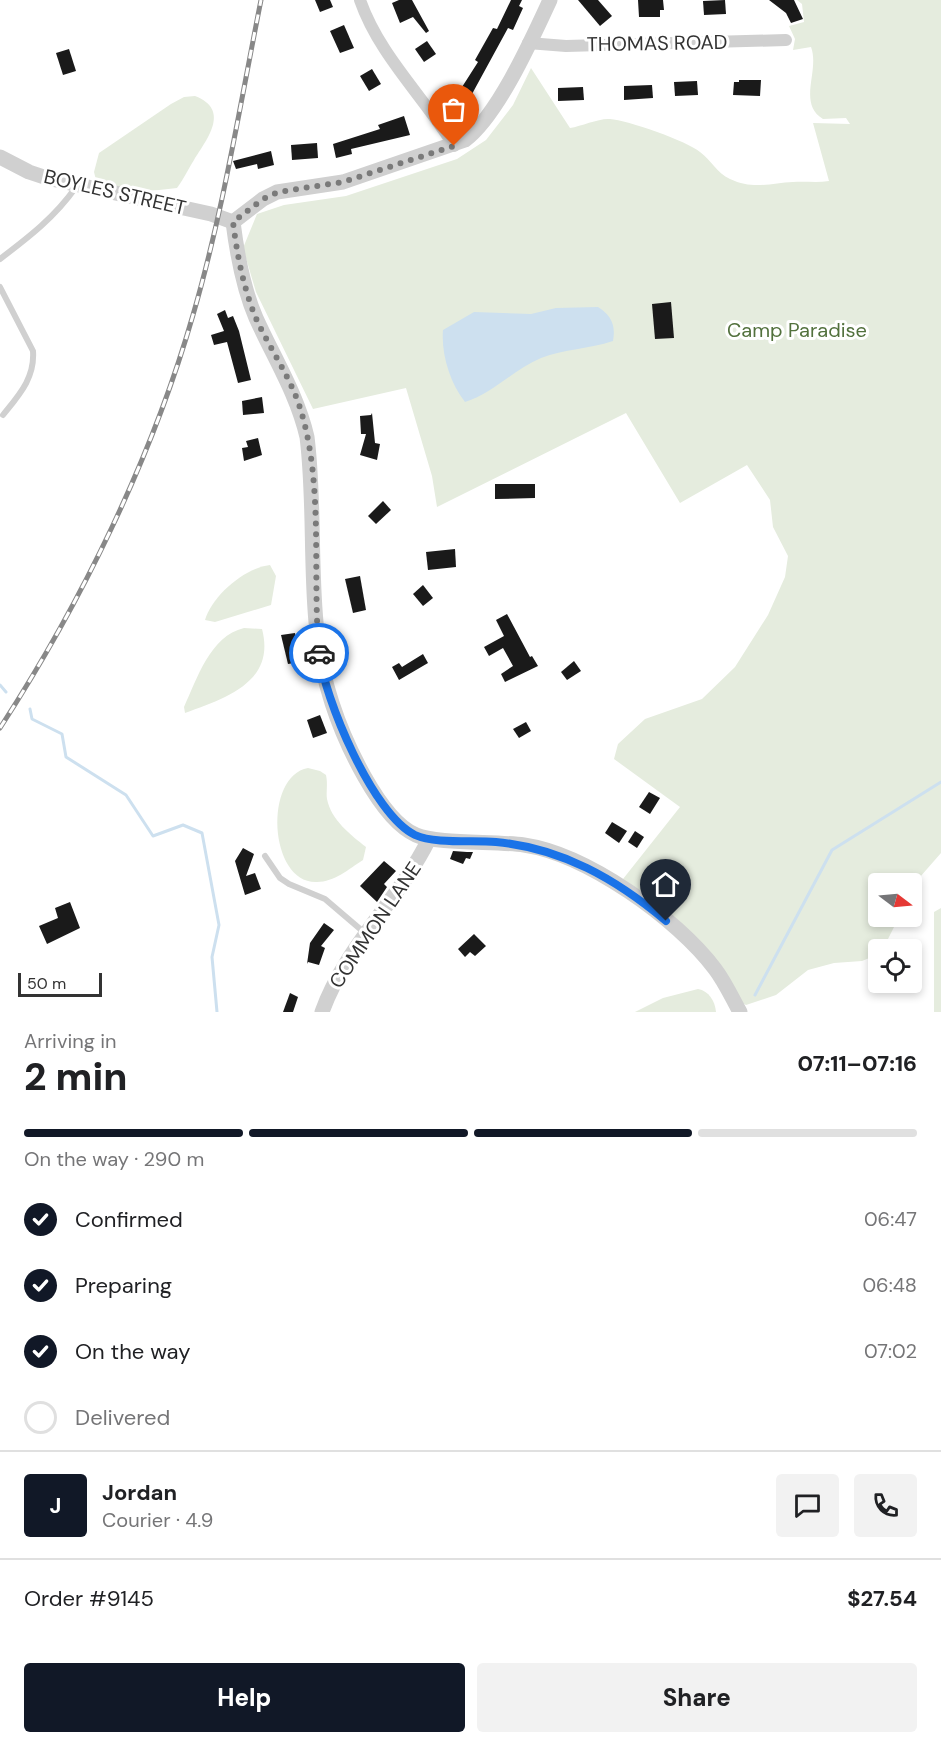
<!DOCTYPE html>
<html lang="en">
<head>
<meta charset="utf-8">
<style>
	body { margin:0; font-family:"DM Sans",sans-serif; background:#f2f2f2; color:#202124; height:100vh; display:flex; flex-direction:column; font-size:22px; white-space:nowrap }
	* { box-sizing:border-box; margin:0 }
	p { font-size:20px; color:#757577 }
	.icon { flex:none; width:33px; height:33px; fill:none; stroke:currentColor; stroke-width:2; stroke-linecap:round; stroke-linejoin:round }
	.map { position:relative; height:1012px; overflow:hidden }
	.side { display:flex; flex-direction:column; background:#fff; flex:1 }
	.side>* { flex:none }
	.needle { width:39px; rotate:106deg }
	.buttons { position:absolute; left:868px; top:873px; display:grid; gap:12px }
	.buttons a { display:grid; place-items:center; width:54px; height:54px; border-radius:6px; background:#fff; box-shadow:0 3px 9px #0003; font-size:30px }
	.scale { position:absolute; left:18px; bottom:15px; width:84px; box-sizing:border-box; padding-left:6px; border:3px solid #333; border-top:0; font-size:16px; line-height:21px; white-space:nowrap; color:#333; -webkit-text-stroke:4px #fff; paint-order:stroke }
	.pin { position:absolute; display:grid; place-items:center; width:51px; height:51px; color:#fff; margin:-62px -26px; border-radius:50% 50% 50% 0; rotate:-45deg; box-shadow:0 0 6px #0007 }
	.pin .icon { rotate:45deg }
	.courier { position:absolute; display:grid; place-items:center; width:60px; height:60px; margin:-30px; border:4px solid #1a73e8; border-radius:50%; background:#fff; color:#222; box-shadow:0 2px 8px #0007 }
	.head em { font-style:normal; font-weight:800 }
	.head div { display:flex; flex-direction:column-reverse }
	.head { display:flex; align-items:center; justify-content:space-between; height:102px; padding:0 24px }
	h1 { font-size:39px; font-weight:800; line-height:45px }
	.bar { display:grid; grid-template-columns:repeat(4,1fr); gap:9px 6px; align-content:center; height:72px; padding:0 24px }
	.bar i { height:8px; border-radius:4px; background:#e0e0e0 }
	.bar .selected { background:#111827 }
	.bar p { grid-column:span 4 }
	.line { display:flex; align-items:center; gap:15px; padding:0 24px; border-top:2px solid #e0e0e0 }
	.line div { flex:1 }
	.round { display:grid; place-items:center; flex:none; width:63px; height:63px; border-radius:6px; background:#f2f2f2 }
	ol { padding:0 24px; list-style:none }
	li { display:flex; align-items:center; gap:18px; height:66px }
	li p { margin-inline-start:auto }
	li .icon { padding:6px; border-radius:50%; background:#111827; color:#fff; stroke-width:4 }
	li:last-child { color:#757577 }
	li i { width:33px; height:33px; border:3px solid #e0e0e0; border-radius:50% }
	.cta { display:flex; gap:12px; margin-top:auto; padding:12px 24px }
	.cta a { flex:1; height:69px; border-radius:6px; background:#111827; color:#fff; font-size:24px; font-weight:800; line-height:69px; text-align:center }
	.cta a+a { background:#f2f2f2; color:#202124 }
	.map>svg:first-child { display:block }
</style>
</head>
<body>
<div class="map">
<svg width="941" height="1012" viewBox="0 0 941 1012">
	<rect width="100%" height="100%" fill="#fff"/>
	<g fill="#e5ecde">
		<path d="M797,0H941V853L920,877L912,891V884H879V916L899,917L883,949L879,950V954L862,961L834,963L808,970L776,995L746,1005L739,1001L623,879L680,807L614,759L618,744L645,719L702,699L735,667L768,615L785,577L788,556L773,527L770,500L747,465L680,503L626,413L437,507L432,476L406,388L313,409L256,292L243,248L257,214L284,205L346,196L457,159L486,140L513,105L531,68L570,128C582,126 599,118 610,119C627,120 687,141 700,152C711,160 717,173 730,179C753,190 771,183 793,182C805,181 817,183 829,181L813,123L850,124L846,118L823,119C797,103 820,71 811,47L793,50L795,39L789,26L804,22L802,4Z"/>
		<path d="M195,96C231,110 207,139 194,160C188,169 184,179 177,188C151,191 119,195 96,180L94,172L99,153L171,104L184,97Z"/>
		<path d="M270,565L276,576L271,605L215,622L205,620C212,596 244,568 270,565Z"/>
		<path d="M244,628L262,629C276,682 226,698 185,713L184,707C197,679 210,636 244,628Z"/>
		<path d="M308,768L320,771L326,775C328,784 326,792 327,799C331,820 351,835 366,847L363,860C349,869 334,882 317,882C269,884 263,776 308,768Z"/>
		<path d="M941,908V1012H934V912Z"/>
		<path d="M698,989C709,991 715,1001 716,1012H635L663,998Z"/>
	</g>
	<path fill="#cde0ef" d="M598,307C611,315 616,325 613,341C589,349 564,349 541,358C513,370 493,393 465,402C450,383 441,354 443,330L474,312L531,314L556,308Z"/>
	<g fill="none" stroke-linecap="round" stroke-linejoin="round">
		<g stroke="#cde0ef" stroke-width="3">
			<path d="M0,685L6,692"/>
			<path d="M30,709L32,719L62,734L66,757L126,795L153,836L183,825L202,833L219,925L212,957L217,1012"/>
			<path d="M755,995L832,850L941,782"/>
		</g>
	</g>
	<g fill="#1a1a1a">
		<path d="M315,0H330L333,7L320,12Z"/>
		<path d="M399,0H412L429,31L426,33L413,17L400,23L392,3Z"/>
		<path d="M511,0H522L519,6L523,8L513,30L508,28L466,105L455,98L478,62L475,60L493,28L497,29Z"/>
		<path d="M578,0H598L612,16L600,26Z"/>
		<path d="M638,0H663L664,10H660V17H639Z"/>
		<path d="M725,0L726,14L704,15L703,1Z"/>
		<path d="M769,0H794L803,19L791,23L786,13Z"/>
		<path d="M344,25L354,48L340,53L330,31Z"/>
		<path d="M427,41L436,54L424,62L415,49Z"/>
		<path d="M69,49L76,71L63,75L56,53Z"/>
		<path d="M372,69L381,84L369,91L360,76Z"/>
		<path d="M739,80H761L760,96L733,95L734,82H739Z"/>
		<path d="M697,81L698,95L675,96L674,82Z"/>
		<path d="M652,85L653,98L624,100V86Z"/>
		<path d="M583,87L584,100L558,101V88Z"/>
		<path d="M404,116L410,135L351,149L352,154L336,158L333,144L380,129L378,125Z"/>
		<path d="M317,143L318,158L292,160L291,145Z"/>
		<path d="M271,151L274,165L258,169L257,164L236,169L233,161Z"/>
		<path d="M671,302L674,338L655,339L652,304Z"/>
		<path d="M225,310L228,318L233,316L239,331L251,380L238,383L227,342L214,345L211,335L224,331L217,314Z"/>
		<path d="M262,397L264,413L243,415L242,401Z"/>
		<path d="M372,413L375,443L380,444L377,460L360,455L366,434H361L360,416L371,415Z"/>
		<path d="M258,438L262,455L244,461L242,448L248,447L246,441Z"/>
		<path d="M495,484H535V498L495,499Z"/>
		<path d="M383,501L391,510L376,524L368,516Z"/>
		<path d="M455,549L456,567L428,570L426,552Z"/>
		<path d="M360,576L366,610L353,613L345,579Z"/>
		<path d="M423,585L433,598L423,606L413,594Z"/>
		<path d="M507,614L530,657L532,656L538,666L505,682L501,674L513,666L503,648L489,656L484,647L504,636L496,620Z"/>
		<path d="M295,633L300,662L288,664L281,635Z"/>
		<path d="M423,654L428,663L399,680L392,667L399,663L402,667Z"/>
		<path d="M574,661L581,671L567,680L561,672Z"/>
		<path d="M320,715L327,733L313,738L307,720Z"/>
		<path d="M526,722L531,731L519,738L513,729Z"/>
		<path d="M649,792L660,798L650,814L639,807Z"/>
		<path d="M612,822L627,831L619,843L605,833Z"/>
		<path d="M635,831L644,837L637,848L628,842Z"/>
		<path d="M243,848L254,854L246,876L255,873L261,889L245,895L235,861Z"/>
		<path d="M453,851L467,852H473L470,859L466,858L463,864L450,859Z"/>
		<path d="M384,861L396,871L384,884L387,887L377,902L360,886Z"/>
		<path d="M70,902L80,928L47,944L39,926L58,918L55,908Z"/>
		<path d="M324,923L334,930L321,946L325,948L319,965L308,962L307,964L310,943Z"/>
		<path d="M474,934L486,946L475,956L470,952L465,957L458,949Z"/>
		<path d="M290,993L298,997L293,1012H283Z"/>
	</g>
	<g fill="none" stroke-linecap="round" stroke-linejoin="round">
		<g stroke="#d0d0d0" stroke-width="6">
			<path d="M0,259C29,237 55,217 76,187"/>
			<path d="M0,287L33,351C35,378 19,395 3,415"/>
			<path d="M265,856L280,878L289,884L325,899L366,934"/>
		</g>
		<g stroke="#d0d0d0" stroke-width="12">
			<path d="M360,0C379,55 424,97 454,146"/>
			<path d="M528,43L566,46L786,40"/>
		</g>
		<g stroke="#d0d0d0" stroke-width="15">
			<path d="M0,157L29,172L47,178L211,214L233,222"/>
			<path d="M233,222C237,254 243,288 256,318C274,358 297,394 307,437C318,524 304,620 332,703C344,740 379,819 416,835C436,844 497,841 524,845C586,854 677,918 715,969C725,982 732,998 740,1012"/>
			<path d="M233,222L263,199L277,192L343,182L465,140C498,115 532,39 550,0"/>
			<path d="M322,1012C345,947 399,900 429,839"/>
		</g>
		<defs>
			<path id="rail" d="M0,728C81,603 152,458 193,315C223,212 240,105 261,0"/>
		</defs>
		<use href="#rail" stroke="#888" stroke-width="5"/>
		<use href="#rail" stroke="#fff" stroke-width="3" stroke-dasharray="9" stroke-linecap="butt"/>
	</g>
	<g fill="none" stroke-linecap="round" stroke-linejoin="round">
		<path stroke="#7a7a7a" stroke-width="6" stroke-dasharray="0 10.8" d="M319,653C312,575 324,487 301,411C291,377 269,348 255,316C243,286 237,254 233,222L263,199L278,192L343,182L454,146"/>
		<path stroke="#1a73e8" stroke-width="8" d="M319,653C324,698 373,815 415,835C435,844 473,840 496,842C562,848 616,879 666,921"/>
	</g>
	<g text-anchor="middle" dominant-baseline="central" stroke-width="6" stroke-linejoin="round" paint-order="stroke">
		<g font-size="20" fill="#333" stroke="#fff">
			<text transform="translate(657 43) rotate(-1)">THOMAS ROAD</text>
			<text transform="translate(115 192) rotate(13)">BOYLES STREET</text>
			<text transform="translate(375 925) rotate(-56)">COMMON LANE</text>
		</g>
		<g font-size="20" fill="#52713d" stroke="#fff">
			<text x="797" y="330">Camp Paradise</text>
		</g>
	</g>
</svg>
<div class="buttons">
<a><svg class="needle" viewBox="-14 -14 28 28"><path d="M0-13l5 13h-10z" fill="#e53935"/><path d="M0 13l5-13h-10z" fill="#757577"/></svg></a>
<a><svg class="icon" aria-label="locate" viewBox="0 0 24 24"><circle cx="12" cy="12" r="6"/><path d="M12 2v4M12 18v4M2 12h4M18 12h4"/></svg></a>
</div>
<div class="scale">50 m</div>
<div class="pin" style="left:454px;top:146px;background:#ea580c"><svg class="icon" aria-label="bag" viewBox="0 0 24 24"><path d="M5 8h14l-1 12H6zM9 8a3 3 0 0 1 6 0"/></svg></div>
<div class="pin" style="left:666px;top:921px;background:#1f2937"><svg class="icon" aria-label="home" viewBox="0 0 24 24"><path d="M3 11l9-7 9 7M6 9v11h12V9"/></svg></div>
<div class="courier" style="left:319px;top:653px"><svg class="icon" aria-label="car" viewBox="0 0 24 24"><path d="M5 17H2v-5l4-1 3-4h7l3 4 3 1v5h-3M9 17h6M6 11h13"/><circle cx="7" cy="17" r="2"/><circle cx="17" cy="17" r="2"/></svg></div>
</div>
<section class="side">
<div class="head"><div><h1>2 min</h1><p>Arriving in</p></div><em>07:11–07:16</em></div>
<div class="bar"><i class="selected"></i><i class="selected"></i><i class="selected"></i><i></i><p>On the way · 290 m</p></div>
<ol>
<li><svg class="icon" aria-label="check" viewBox="0 0 24 24"><path d="M5 12l5 5 9-10"/></svg>Confirmed<p>06:47</p></li>
<li><svg class="icon" aria-label="check" viewBox="0 0 24 24"><path d="M5 12l5 5 9-10"/></svg>Preparing<p>06:48</p></li>
<li><svg class="icon" aria-label="check" viewBox="0 0 24 24"><path d="M5 12l5 5 9-10"/></svg>On the way<p>07:02</p></li>
<li><i></i>Delivered</li>
</ol>
<div class="line" style="height:108px"><b class="round" style="background:#111827;color:#fff">J</b><div><b>Jordan</b><p>Courier · 4.9</p></div><a class="round"><svg class="icon" aria-label="chat" viewBox="0 0 24 24"><path d="M4 5h16v11H9l-5 4z"/></svg></a><a class="round"><svg class="icon" aria-label="phone" viewBox="0 0 24 24"><path d="M5 4h4l2 5-3 2q2 4 5 5l2-3 5 2v4C11 20 4 13 5 4z"/></svg></a></div>
<div class="line" style="height:78px"><div>Order #9145</div><b>$27.54</b></div>
<div class="cta"><a>Help</a><a>Share</a></div>
</section>
</body>
</html>
